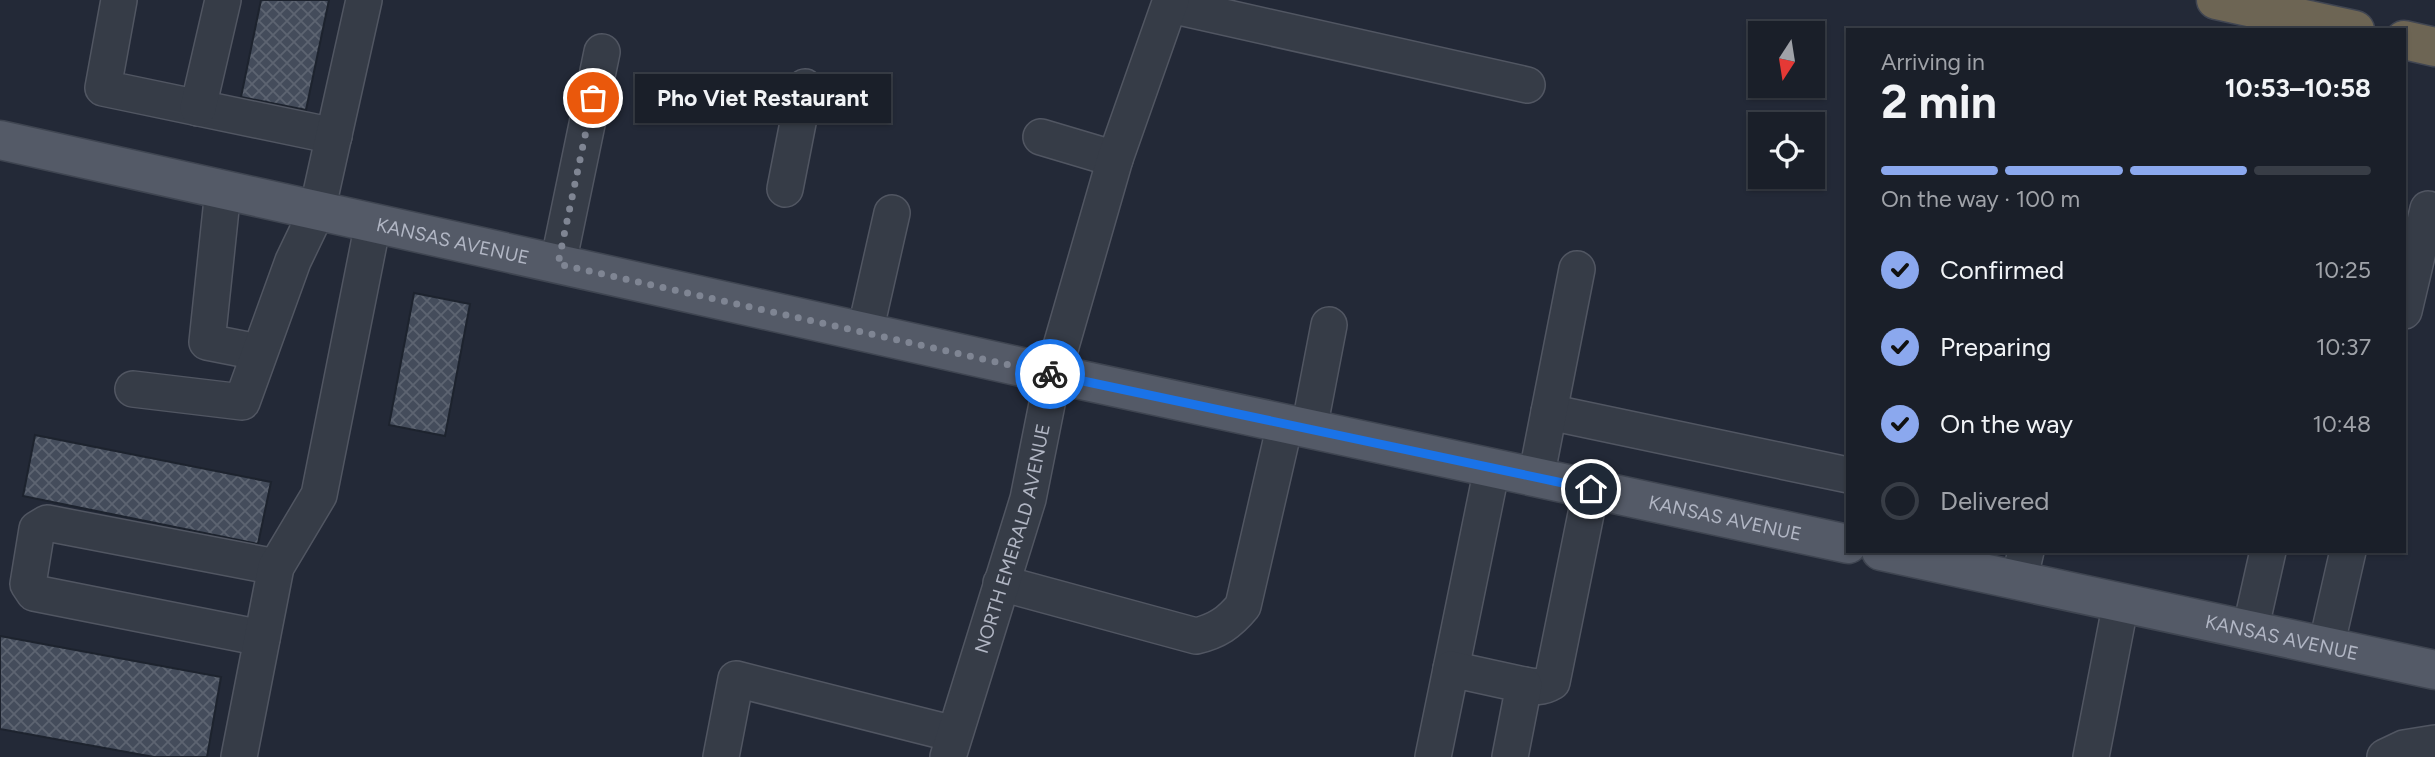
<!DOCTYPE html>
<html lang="en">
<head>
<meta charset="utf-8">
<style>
	body { margin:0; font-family:Figtree,sans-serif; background:#272c35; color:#f1f3f6; height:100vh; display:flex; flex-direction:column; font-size:26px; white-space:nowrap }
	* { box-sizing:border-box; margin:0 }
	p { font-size:23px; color:#9fa2a8 }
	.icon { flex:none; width:38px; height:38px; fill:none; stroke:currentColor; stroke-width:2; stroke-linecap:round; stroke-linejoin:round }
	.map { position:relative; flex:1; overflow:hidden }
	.side { position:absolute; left:1846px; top:28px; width:560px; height:525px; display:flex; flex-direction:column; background:#1a1f29; border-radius:0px; box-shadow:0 2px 5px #0004,0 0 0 2px #383d46 }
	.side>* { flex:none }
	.needle { width:46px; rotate:192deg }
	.controls { position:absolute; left:1748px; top:21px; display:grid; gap:14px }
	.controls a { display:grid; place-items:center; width:77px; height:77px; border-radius:0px; background:#1a1f29; box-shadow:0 2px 5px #0004,0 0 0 2px #383d46; font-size:35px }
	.pin { position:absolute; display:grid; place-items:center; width:60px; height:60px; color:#fff; margin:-30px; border:4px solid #fff; border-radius:50%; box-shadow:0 2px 7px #0007 }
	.courier { position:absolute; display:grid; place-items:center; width:70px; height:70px; margin:-35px; border:5px solid #1a73e8; border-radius:50%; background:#fff; color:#222; box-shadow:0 2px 9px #0007 }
	.bubble { position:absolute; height:49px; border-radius:0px; background:#1a1f29; box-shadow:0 2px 5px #0004,0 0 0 2px #383d46; font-size:23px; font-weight:700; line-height:49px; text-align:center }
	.headline em { font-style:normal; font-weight:700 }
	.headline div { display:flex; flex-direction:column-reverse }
	.headline { display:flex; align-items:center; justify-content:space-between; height:119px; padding:0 35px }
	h1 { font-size:46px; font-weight:700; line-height:52px }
	.bar { display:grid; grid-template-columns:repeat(4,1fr); gap:10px 7px; align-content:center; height:84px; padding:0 35px }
	.bar i { height:9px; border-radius:5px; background:#383d46 }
	.bar .current { background:#8ba8ee }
	.bar p { grid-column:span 4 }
	ol { padding:0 35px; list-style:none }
	li { display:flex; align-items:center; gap:21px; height:77px }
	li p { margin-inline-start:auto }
	li .icon { padding:7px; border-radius:50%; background:#8ba8ee; color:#111; stroke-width:4 }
	li:last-child { color:#9fa2a8 }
	li i { width:38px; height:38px; border:4px solid #383d46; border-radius:50% }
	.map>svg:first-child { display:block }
</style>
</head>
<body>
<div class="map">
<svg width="2435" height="757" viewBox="0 0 2435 757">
	<defs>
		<pattern id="building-cross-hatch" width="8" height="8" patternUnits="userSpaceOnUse" patternTransform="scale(1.75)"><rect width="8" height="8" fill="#444c5b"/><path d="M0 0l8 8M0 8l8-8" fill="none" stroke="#5d6471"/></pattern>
	</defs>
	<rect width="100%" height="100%" fill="#232937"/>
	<g fill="url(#building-cross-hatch)" stroke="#1d232e" stroke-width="2">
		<path d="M261,0H329L306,110L241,97Z"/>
		<path d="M414,293L470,304L445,436L389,425Z"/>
		<path d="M35,435L271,482L258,544L23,496Z"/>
		<path d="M0,636L221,677L207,757H154L0,729Z"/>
	</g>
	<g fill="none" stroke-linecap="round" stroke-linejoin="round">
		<defs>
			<g id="minor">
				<path d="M119,0L103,88L334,136"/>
				<path d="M1170,5L1527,85"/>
				<path d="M198,108L223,0"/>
				<path d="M1041,137L1115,159"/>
				<path d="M785,189L805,87"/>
				<path d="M223,190L207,342L258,352"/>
				<path d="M558,264L602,52"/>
				<path d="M2404,311L2428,209"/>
				<path d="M865,332L892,213"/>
				<path d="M133,389L242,402L293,261L317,211L364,0"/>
				<path d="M1549,412L1848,475"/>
				<path d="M1309,429L1329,325"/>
				<path d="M1536,478L1577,269"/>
				<path d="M2019,581L2026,551"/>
				<path d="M1001,583L1196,636C1217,631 1229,623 1243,606L1285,424"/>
				<path d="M2250,631L2268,551"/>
				<path d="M262,638L34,593L28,584L37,529L47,523L276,567"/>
				<path d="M2326,647L2348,551"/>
				<path d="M1451,669L1492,468"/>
				<path d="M1524,685C1535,687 1542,688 1552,682L1591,489"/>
				<path d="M239,757L276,567L319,495L373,223"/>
				<path d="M721,757L736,679L954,734"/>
				<path id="s1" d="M948,757L1028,499L1053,374L1115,159L1171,0"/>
				<path d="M1433,757L1451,669L1524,685L1510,757"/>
				<path d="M2091,757L2121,602"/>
				<path d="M2385,757L2404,748L2435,743"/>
			</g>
			<g id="major">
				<path id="s2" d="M0,140L1053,374L1848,544"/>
				<path id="s3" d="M1881,551L2435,670"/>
			</g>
			<g id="highway">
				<path d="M2216,0L2355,30"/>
				<path d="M2404,40L2435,47"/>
			</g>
		</defs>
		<use href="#minor" stroke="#515662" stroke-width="38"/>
		<use href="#major" stroke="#3f4551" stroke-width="41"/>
		<use href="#highway" stroke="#414652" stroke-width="41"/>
		<use href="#minor" stroke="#363c47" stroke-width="35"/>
		<use href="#major" stroke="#545a67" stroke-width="38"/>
		<use href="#highway" stroke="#6d6554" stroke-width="38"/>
	</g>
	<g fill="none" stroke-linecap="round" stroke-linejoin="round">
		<path stroke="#7f8593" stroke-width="7" stroke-dasharray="0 12.6" d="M593,98L558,264L1050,374"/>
		<path stroke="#1a73e8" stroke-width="9" d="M1050,374L1591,489"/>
	</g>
	<g text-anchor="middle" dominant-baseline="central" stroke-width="7" stroke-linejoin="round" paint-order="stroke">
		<g font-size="19" fill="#b1b6c4" stroke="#1b212c">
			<text stroke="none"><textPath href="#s2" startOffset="464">KANSAS AVENUE</textPath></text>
			<text stroke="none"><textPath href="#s2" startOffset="1766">KANSAS AVENUE</textPath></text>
			<text stroke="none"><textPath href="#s1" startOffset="228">NORTH EMERALD AVENUE</textPath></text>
			<text stroke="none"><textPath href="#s3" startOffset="410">KANSAS AVENUE</textPath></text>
		</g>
	</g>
</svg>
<div class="controls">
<a><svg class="needle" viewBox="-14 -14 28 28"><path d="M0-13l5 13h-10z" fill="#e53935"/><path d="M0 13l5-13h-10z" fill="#9fa2a8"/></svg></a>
<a><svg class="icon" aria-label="locate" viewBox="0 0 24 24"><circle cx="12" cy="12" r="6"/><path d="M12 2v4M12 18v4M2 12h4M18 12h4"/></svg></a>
</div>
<div class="pin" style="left:593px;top:98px;background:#ea580c"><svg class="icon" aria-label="bag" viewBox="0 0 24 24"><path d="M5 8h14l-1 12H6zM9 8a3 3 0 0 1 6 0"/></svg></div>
<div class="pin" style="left:1591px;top:489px;background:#1f2937"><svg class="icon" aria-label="home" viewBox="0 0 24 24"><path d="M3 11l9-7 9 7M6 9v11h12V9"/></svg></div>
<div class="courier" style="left:1050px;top:374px"><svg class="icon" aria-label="bike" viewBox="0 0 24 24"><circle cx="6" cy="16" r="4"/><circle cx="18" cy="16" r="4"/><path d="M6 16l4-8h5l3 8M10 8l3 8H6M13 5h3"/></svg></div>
<div class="bubble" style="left:635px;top:74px;width:256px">Pho Viet Restaurant</div>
<section class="side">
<div class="headline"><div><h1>2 min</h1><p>Arriving in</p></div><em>10:53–10:58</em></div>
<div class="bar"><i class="current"></i><i class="current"></i><i class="current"></i><i></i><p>On the way · 100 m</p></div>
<ol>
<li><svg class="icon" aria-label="check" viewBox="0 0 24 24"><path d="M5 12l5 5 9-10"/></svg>Confirmed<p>10:25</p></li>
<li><svg class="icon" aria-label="check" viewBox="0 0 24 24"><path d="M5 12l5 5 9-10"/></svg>Preparing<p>10:37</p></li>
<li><svg class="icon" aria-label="check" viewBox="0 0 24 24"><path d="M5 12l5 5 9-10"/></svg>On the way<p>10:48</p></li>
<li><i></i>Delivered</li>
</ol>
</section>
</div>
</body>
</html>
